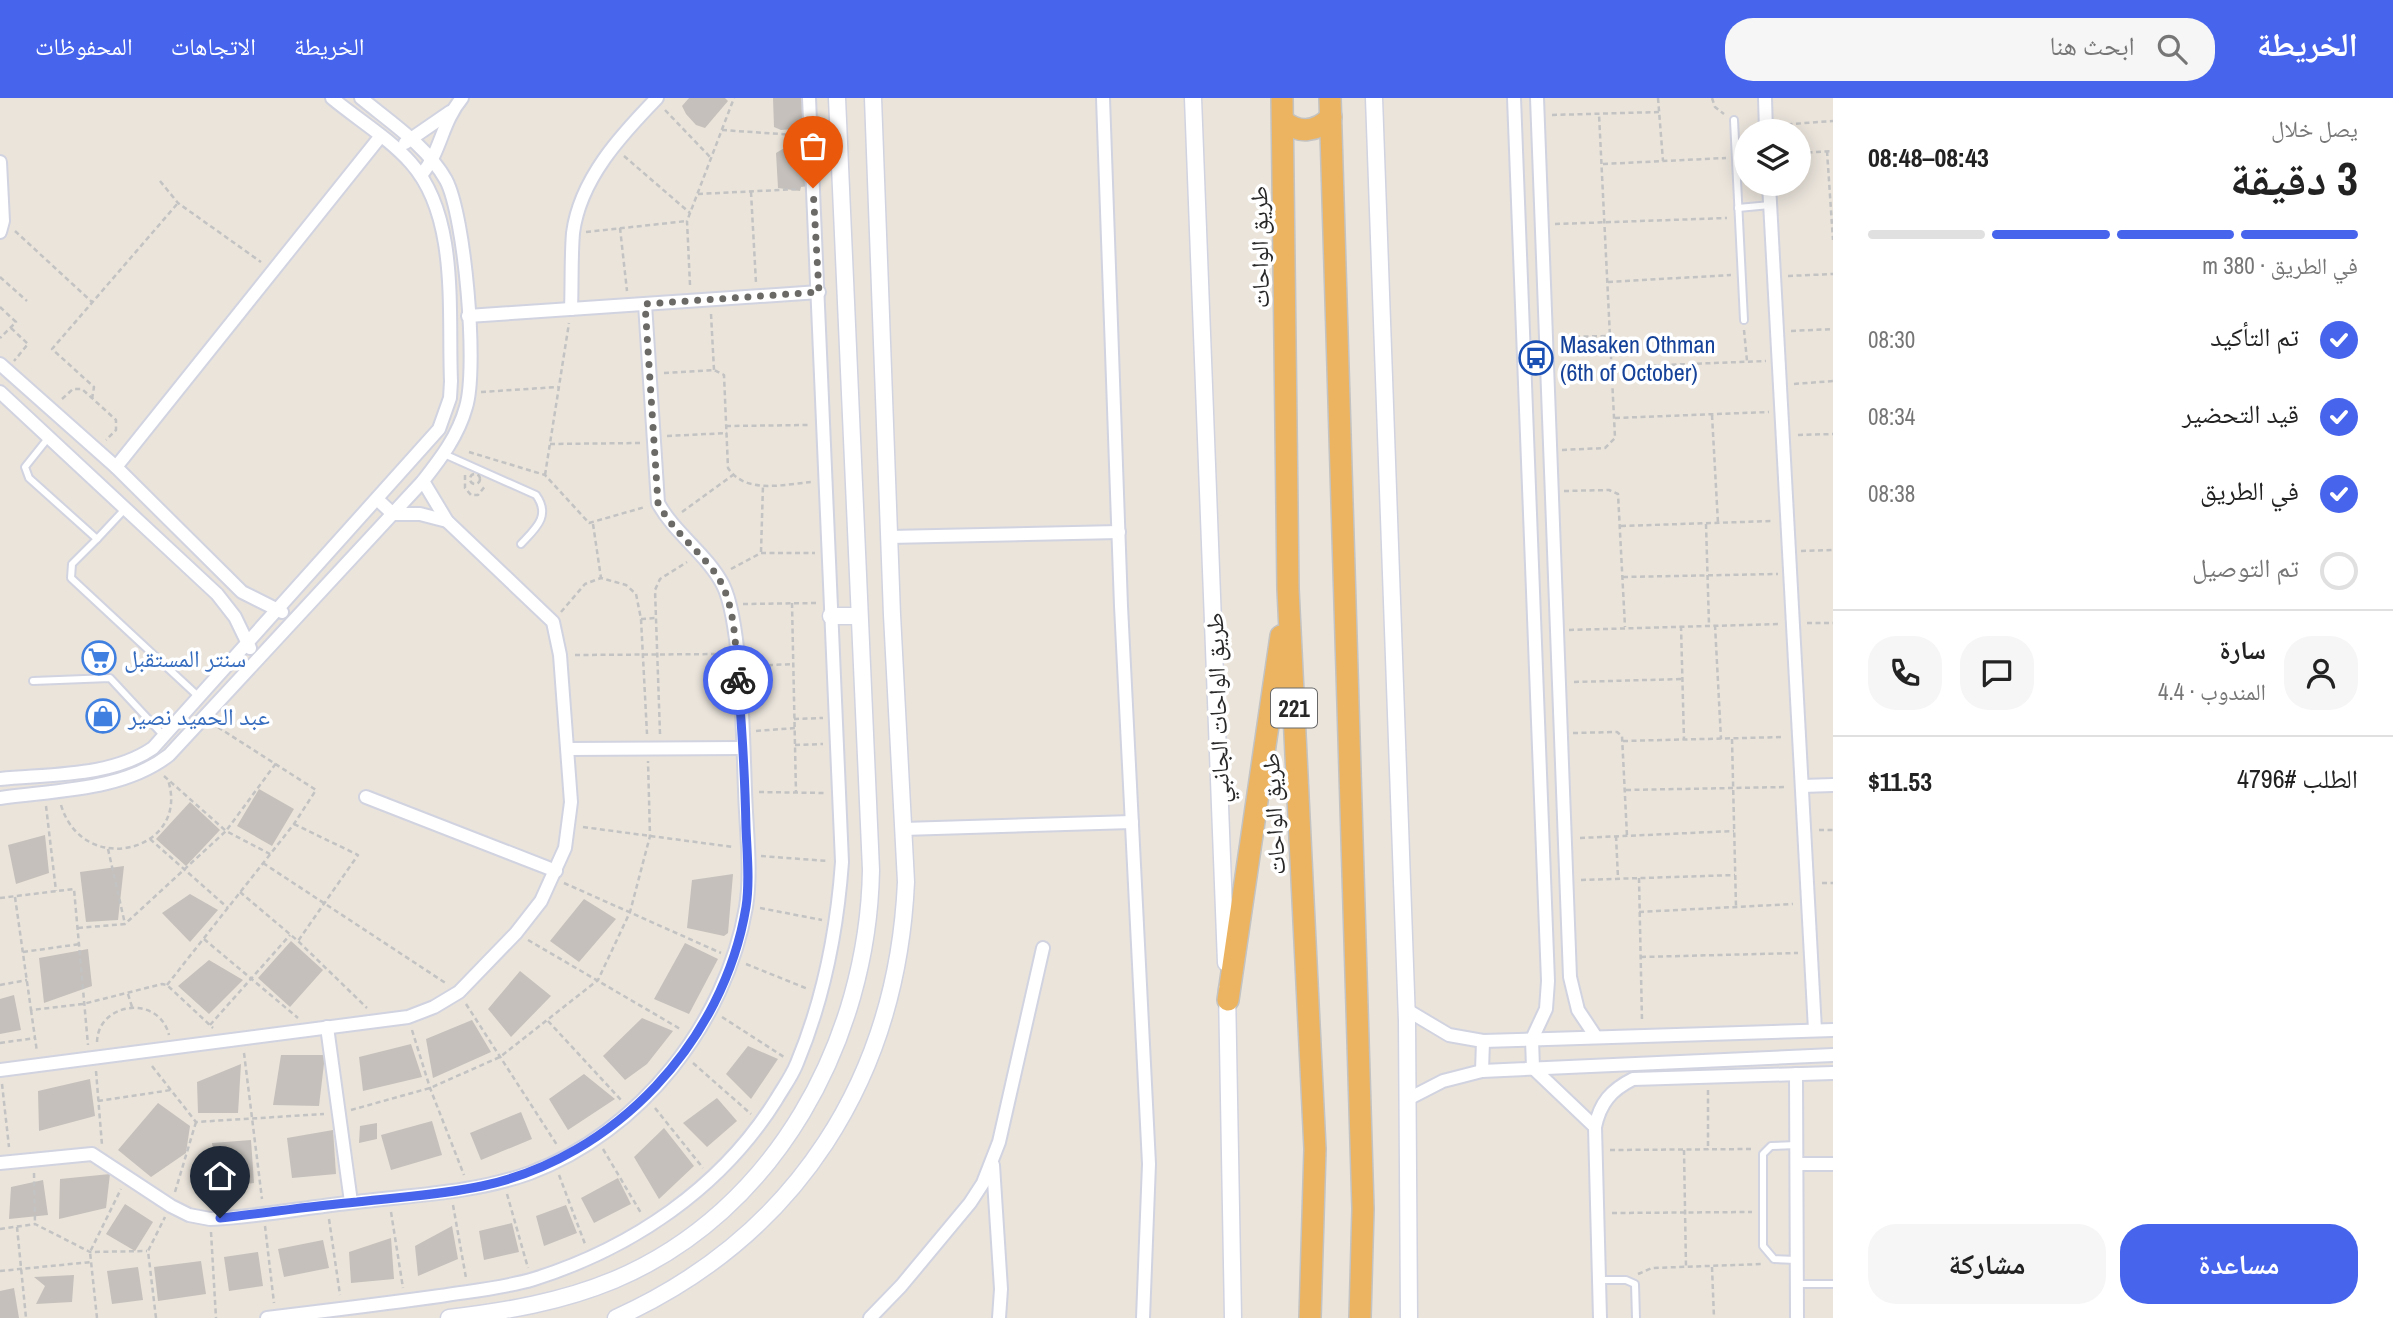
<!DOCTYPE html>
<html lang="ar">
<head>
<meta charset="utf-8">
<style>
	body { margin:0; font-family:"Archivo Narrow","Noto Naskh Arabic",sans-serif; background:#f6f6f6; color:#222; direction:rtl; height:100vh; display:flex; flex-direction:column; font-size:26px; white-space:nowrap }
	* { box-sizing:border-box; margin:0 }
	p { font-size:23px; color:#767676 }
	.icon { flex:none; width:38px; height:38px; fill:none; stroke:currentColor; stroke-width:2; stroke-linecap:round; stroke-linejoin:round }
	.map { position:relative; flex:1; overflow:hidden; direction:ltr }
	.details { display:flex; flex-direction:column; background:#fff; width:560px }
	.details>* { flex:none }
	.tools { position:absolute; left:1734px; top:21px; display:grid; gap:14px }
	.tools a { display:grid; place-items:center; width:77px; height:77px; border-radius:50%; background:#fff; box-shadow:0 4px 18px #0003; font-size:35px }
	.pin { position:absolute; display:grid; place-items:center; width:60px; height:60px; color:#fff; margin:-72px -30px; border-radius:50% 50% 50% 0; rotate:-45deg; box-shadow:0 0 7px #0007 }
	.pin .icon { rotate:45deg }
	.courier { position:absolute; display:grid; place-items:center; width:70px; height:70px; margin:-35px; border:5px solid #4664ec; border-radius:50%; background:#fff; color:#222; box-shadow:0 2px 9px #0007 }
	.overview em { font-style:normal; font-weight:700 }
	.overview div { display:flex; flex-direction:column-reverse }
	.overview { display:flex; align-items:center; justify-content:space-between; height:119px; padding:0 35px }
	h1 { font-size:46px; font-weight:700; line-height:52px }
	.bar { display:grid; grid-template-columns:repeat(4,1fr); gap:10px 7px; align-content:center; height:84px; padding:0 35px }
	.bar i { height:9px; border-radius:5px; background:#e0e0e0 }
	.bar .current { background:#4664ec }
	.bar p { grid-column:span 4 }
	.line { display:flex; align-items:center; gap:18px; padding:0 35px; border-top:2px solid #e0e0e0 }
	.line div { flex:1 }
	.round { display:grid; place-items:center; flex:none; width:74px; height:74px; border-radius:28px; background:#f6f6f6 }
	ol { padding:0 35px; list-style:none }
	li { display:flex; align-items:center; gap:21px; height:77px }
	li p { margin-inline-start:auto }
	li .icon { padding:7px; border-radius:50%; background:#4664ec; color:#fff; stroke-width:4 }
	li:last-child { color:#767676 }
	li i { width:38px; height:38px; border:4px solid #e0e0e0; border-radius:50% }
	.action { display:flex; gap:14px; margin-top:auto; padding:14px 35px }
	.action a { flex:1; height:80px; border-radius:28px; background:#4664ec; color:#fff; font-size:28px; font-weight:700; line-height:80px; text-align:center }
	.action a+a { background:#f6f6f6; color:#222 }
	header { display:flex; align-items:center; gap:42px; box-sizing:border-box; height:98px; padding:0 35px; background:#4664ec; color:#fff }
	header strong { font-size:33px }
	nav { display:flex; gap:38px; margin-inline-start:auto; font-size:24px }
	.search { width:490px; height:63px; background:#f6f6f6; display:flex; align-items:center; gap:18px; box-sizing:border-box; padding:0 24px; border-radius:28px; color:#767676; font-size:26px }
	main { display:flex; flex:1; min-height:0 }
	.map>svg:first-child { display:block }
</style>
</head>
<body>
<header>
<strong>الخريطة</strong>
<div class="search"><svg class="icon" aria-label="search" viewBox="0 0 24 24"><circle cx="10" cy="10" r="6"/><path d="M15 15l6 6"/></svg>ابحث هنا</div>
<nav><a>الخريطة</a><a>الاتجاهات</a><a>المحفوظات</a></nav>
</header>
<main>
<section class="details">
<div class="overview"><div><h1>3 دقيقة</h1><p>يصل خلال</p></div><em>08:43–08:48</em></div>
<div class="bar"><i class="current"></i><i class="current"></i><i class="current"></i><i></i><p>في الطريق · 380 m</p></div>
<ol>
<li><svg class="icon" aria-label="check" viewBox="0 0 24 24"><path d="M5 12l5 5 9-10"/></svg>تم التأكيد<p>08:30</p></li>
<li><svg class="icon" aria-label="check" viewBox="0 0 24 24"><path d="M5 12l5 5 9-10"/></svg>قيد التحضير<p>08:34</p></li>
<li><svg class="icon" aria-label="check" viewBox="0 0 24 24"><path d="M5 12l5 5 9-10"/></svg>في الطريق<p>08:38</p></li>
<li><i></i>تم التوصيل</li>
</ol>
<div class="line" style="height:126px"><a class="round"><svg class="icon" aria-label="person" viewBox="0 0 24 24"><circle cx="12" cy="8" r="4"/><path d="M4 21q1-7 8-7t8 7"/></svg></a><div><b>سارة</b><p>المندوب · 4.4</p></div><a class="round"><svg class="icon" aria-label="chat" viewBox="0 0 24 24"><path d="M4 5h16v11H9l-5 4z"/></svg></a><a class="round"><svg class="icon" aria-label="phone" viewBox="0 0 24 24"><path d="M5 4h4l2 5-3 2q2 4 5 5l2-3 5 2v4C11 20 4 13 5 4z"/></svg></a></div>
<div class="line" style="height:91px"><div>الطلب #4796</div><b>$11.53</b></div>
<div class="action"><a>مساعدة</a><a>مشاركة</a></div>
</section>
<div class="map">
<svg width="1833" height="1220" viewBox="0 0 1833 1220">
	<rect width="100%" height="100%" fill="#eae4db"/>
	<g fill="#c5c0bb">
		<path d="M689,0H725L728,3L705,30L696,27L686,16L682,8Z"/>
		<path d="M773,0H804L805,30L781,32L774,29Z"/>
		<path d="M786,49L805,52L809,88L801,89L800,93L778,90L776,55Z"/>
		<path d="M259,691L294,711L272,748L237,728Z"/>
		<path d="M190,704L220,732L186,768L156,741Z"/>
		<path d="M45,737L49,775L16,786L8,747Z"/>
		<path d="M124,768L118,822L86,824L80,774Z"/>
		<path d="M733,776L728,835L724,838L687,830L692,782Z"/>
		<path d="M190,796L218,812L190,844L162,815Z"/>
		<path d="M584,801L616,821L579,864L550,843Z"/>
		<path d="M291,843L323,872L290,909L258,880Z"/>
		<path d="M685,845L718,861L689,916L654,901Z"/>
		<path d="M88,851L92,888L44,905L39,860Z"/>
		<path d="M209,862L243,882L209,916L178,888Z"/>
		<path d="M520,873L551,898L511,939L488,911Z"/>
		<path d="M14,897L21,932L0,936V901Z"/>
		<path d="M642,920L673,933L647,966L625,982L603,958Z"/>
		<path d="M472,922L491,954L433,980L426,941Z"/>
		<path d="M411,946L422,979L363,993L359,959Z"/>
		<path d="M748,948L778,961L751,1001L726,976Z"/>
		<path d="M281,957H325L319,1008L273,1007Z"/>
		<path d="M241,966L238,1015H198L197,984Z"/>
		<path d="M584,976L615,1001L568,1032L549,1001Z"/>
		<path d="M90,981L95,1018L39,1033L38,993Z"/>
		<path d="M717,1000L737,1023L707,1049L683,1025Z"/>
		<path d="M158,1005L190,1028L186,1055L151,1079L118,1052Z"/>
		<path d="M521,1014L532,1041L481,1062L470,1035Z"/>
		<path d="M432,1023L442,1057L391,1072L381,1037Z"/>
		<path d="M377,1025V1041L359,1045L360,1028Z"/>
		<path d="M664,1030L694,1068L659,1101L634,1059Z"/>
		<path d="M333,1032L336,1076L292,1080L287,1040Z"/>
		<path d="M251,1042L254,1085L219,1090L212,1045Z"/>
		<path d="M110,1076L106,1110L59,1121L60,1081Z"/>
		<path d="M618,1080L631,1106L594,1125L581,1100Z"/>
		<path d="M43,1082L48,1117L9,1121L11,1089Z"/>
		<path d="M125,1106L153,1124L135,1153L106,1136Z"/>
		<path d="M566,1107L577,1135L544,1148L536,1118Z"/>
		<path d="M512,1125L519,1154L484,1162L479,1133Z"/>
		<path d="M452,1128L458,1161L418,1178L415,1148Z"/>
		<path d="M391,1140L394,1181L351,1185L349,1154Z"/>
		<path d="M323,1142L329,1170L284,1179L278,1151Z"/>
		<path d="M258,1154L263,1188L229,1193L224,1159Z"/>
		<path d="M201,1163L206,1196L158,1203L154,1169Z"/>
		<path d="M138,1169L143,1202L112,1206L107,1173Z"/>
		<path d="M74,1177L72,1204L36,1206L45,1188L34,1179Z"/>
		<path d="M14,1190L19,1220H0V1193Z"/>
	</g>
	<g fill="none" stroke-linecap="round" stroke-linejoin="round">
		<defs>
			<g id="service">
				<path d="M1734,22L1744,222"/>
				<path d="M1738,110L1770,107"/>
				<path d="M49,339L25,369L29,380L97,441L125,411"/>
				<path d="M444,356L536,397C551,418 536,430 521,446"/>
				<path d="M97,441L72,466L71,480L199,599"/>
				<path d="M33,583L110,580L163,637"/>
				<path d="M1796,1162L1774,1161L1763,1148V1056L1771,1048L1797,1047"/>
				<path d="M1599,1182H1626L1635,1186L1636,1220"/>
				<path d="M1797,1186H1833"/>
			</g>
			<g id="minor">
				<path d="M1103,0L1121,508L1149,1066L1143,1220"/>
				<path d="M1514,0L1548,883L1546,911L1532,941L1533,970L1595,1029"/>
				<path d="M1537,0L1570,879L1578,912L1596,939"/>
				<path d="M1765,0L1766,33"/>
				<path d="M405,45L450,14"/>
				<path d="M0,64L3,123L0,134"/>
				<path d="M421,77C441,55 441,25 462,0"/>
				<path d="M1769,86L1815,932"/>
				<path d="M571,211C572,186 571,160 573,135C580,81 621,37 657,0"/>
				<path d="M468,218L819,194"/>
				<path d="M0,266L116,369L242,494L282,514"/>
				<path d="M0,294L217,496L235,519L250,550"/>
				<path d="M116,369L380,39"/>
				<path d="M378,402L393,416H420L447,423"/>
				<path d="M889,439L1119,434"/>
				<path d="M568,651L743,650"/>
				<path d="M0,681C50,676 111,679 153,650L439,331L450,300L451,283C448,214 459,119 411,65C389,40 357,21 332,0"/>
				<path d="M1802,688L1833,687"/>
				<path d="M366,699L556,773"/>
				<path d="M0,700C55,692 123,693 169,657L423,383C441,360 458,338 466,309C478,270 465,118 446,82C427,48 390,24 361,0"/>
				<path d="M903,731L1132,724"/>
				<path d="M1407,912L1449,937L1483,943L1833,932"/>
				<path d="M327,929L351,1104"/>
				<path d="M0,972L408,919L434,909L459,894L516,835L541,803L565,750L571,704L560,557L553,524L447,423L423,383"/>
				<path d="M1482,973L1483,943"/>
				<path d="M1796,976L1797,1220"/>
				<path d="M1408,1001L1443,983L1482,973L1833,957"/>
				<path d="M0,1065L92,1056L171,1108L189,1117L210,1121C256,1119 302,1110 348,1105C409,1097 471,1096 530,1075C640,1034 726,925 746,809C752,772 746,730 745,692C743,646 742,525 723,487C707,456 675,436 658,405L645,206"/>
				<path d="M1797,1066H1833"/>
				<path d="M993,1067L1001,1191L999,1220"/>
				<path d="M267,1220C325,1213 383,1206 440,1198C471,1193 504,1190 534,1181C632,1150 721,1090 776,1002C783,990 792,978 797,965C824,900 837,834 842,764L809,0"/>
				<path d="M870,1220L901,1188L970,1105L983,1085L999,1044L1043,850"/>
				<path d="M1600,1220L1595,1029C1600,1005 1611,992 1633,981L1833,975"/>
			</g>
			<g id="tertiary">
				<path d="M1193,0L1226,865"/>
				<path d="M1374,0L1407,923L1409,1220"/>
				<path d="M831,518H859"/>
				<path d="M1227,891L1233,1220"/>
				<path d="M449,1220C507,1213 561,1204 614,1182C776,1114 868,941 871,772L837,0"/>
				<path d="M616,1220C797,1138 897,980 906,784L892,517L873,0"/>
			</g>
			<g id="trunk">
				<path d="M1282,0L1288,491L1315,1051L1310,1220"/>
				<path d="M1330,0L1363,1111L1360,1220"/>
				<path d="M1283,23C1299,36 1317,34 1331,19"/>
				<path d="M1228,902L1281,538"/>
			</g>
		</defs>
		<use href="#service" stroke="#d1d3e0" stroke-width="10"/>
		<use href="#minor" stroke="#d1d3e0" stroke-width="16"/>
		<use href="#tertiary" stroke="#d1d3e0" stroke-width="19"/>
		<use href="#trunk" stroke="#c3c3c3" stroke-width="24"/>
		<g stroke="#c3c3c3" stroke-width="2.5" stroke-dasharray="5 3.5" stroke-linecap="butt">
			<path d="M1658,0L1663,63"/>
			<path d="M1712,0L1715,9L1724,16"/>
			<path d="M665,12L711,60"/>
			<path d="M1552,17L1659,14"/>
			<path d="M1779,27L1833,23"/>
			<path d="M722,32L795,37"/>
			<path d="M1827,53L1833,142"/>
			<path d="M1799,55L1833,53"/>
			<path d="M624,58L690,115"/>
			<path d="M1603,66L1726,60"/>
			<path d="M160,83L178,105L261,164"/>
			<path d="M751,94L756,185"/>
			<path d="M698,96L799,91"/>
			<path d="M1555,126L1727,120"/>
			<path d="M620,130L627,193"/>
			<path d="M15,133L92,204"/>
			<path d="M586,134L687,123"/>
			<path d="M1788,178L1833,176"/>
			<path d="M0,179L27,203"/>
			<path d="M1608,184L1731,177"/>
			<path d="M690,187L687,123L734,0"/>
			<path d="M0,209L16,224L0,240"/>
			<path d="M711,216L714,272"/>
			<path d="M11,230L28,246L14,263"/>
			<path d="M1744,232L1747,263"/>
			<path d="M1791,233L1833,231"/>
			<path d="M1558,239L1611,238"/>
			<path d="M1612,269L1766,263"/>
			<path d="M664,275L714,272L724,277L728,370C746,397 784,386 812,384"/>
			<path d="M1794,286L1833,283"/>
			<path d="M481,294L558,289"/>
			<path d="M62,301L73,291H82L116,322V332L106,342"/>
			<path d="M92,301L94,289L52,251L178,105"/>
			<path d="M1712,317L1718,425"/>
			<path d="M1615,320L1769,314"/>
			<path d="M726,328L809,327"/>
			<path d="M1798,337L1833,336"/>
			<path d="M667,338L727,335"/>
			<path d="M550,346L640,345"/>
			<path d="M1562,352L1605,350L1615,340L1599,16"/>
			<path d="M469,354L545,377L589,425L645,409"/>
			<circle cx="475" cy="381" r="5"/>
			<path d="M465,377V390L471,397H478L486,387"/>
			<path d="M545,377L569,225"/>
			<path d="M1564,393L1609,392L1618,396L1625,529"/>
			<path d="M682,414L733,377"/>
			<path d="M593,426L601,480"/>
			<path d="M1706,426L1709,527"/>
			<path d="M1621,428L1772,423"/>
			<path d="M1801,453L1833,452"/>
			<path d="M761,454L763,387"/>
			<path d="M731,471L761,455H815"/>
			<path d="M1623,479L1778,476"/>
			<path d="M792,505L796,695"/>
			<path d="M743,506L817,505"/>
			<path d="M561,514L585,486L601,480L626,487L636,496L641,521L647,636"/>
			<path d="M641,521L656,520"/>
			<path d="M1807,525H1833"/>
			<path d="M1715,527L1721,641"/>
			<path d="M1681,528L1684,642"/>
			<path d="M1569,532L1779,526"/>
			<path d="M575,557L725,556"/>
			<path d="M751,568L793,566"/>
			<path d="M1574,584L1682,581"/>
			<path d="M794,621L823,620"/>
			<path d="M756,633L795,630"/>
			<path d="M1573,635L1617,634L1622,638L1627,738"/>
			<path d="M660,636L655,492L660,481L687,464"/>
			<path d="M1732,641L1736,809"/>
			<path d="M1623,643L1784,639"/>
			<path d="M795,647L823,646"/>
			<path d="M164,678L226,733L277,664"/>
			<path d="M1626,692L1787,689"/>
			<path d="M759,694L826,695"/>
			<path d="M61,707C83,781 191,753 168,682"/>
			<path d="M46,708L56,793"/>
			<path d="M294,726L358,757L298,843"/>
			<path d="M583,729L733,749"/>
			<path d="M1819,732H1833"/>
			<path d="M1616,738L1618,780"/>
			<path d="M1580,740L1734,733"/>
			<path d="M150,741L228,810"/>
			<path d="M108,751L125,826"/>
			<path d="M761,758L828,763"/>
			<path d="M263,765L447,886"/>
			<path d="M1639,780L1642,923"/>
			<path d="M1581,782L1735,777"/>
			<path d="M564,785L721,855"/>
			<path d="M1822,785H1833"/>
			<path d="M240,794L298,843L367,910"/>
			<path d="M15,799L31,912L83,906L162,886L167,887L213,930"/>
			<path d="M0,800L74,791L88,947"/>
			<path d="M760,810L822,822"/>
			<path d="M1639,814L1793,806"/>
			<path d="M78,830L125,826L226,733L270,756"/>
			<path d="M204,841L298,920"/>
			<path d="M528,842L682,932"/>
			<path d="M23,854L80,846"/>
			<path d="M1641,859L1798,855"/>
			<path d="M746,866L808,891"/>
			<path d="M0,887L27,882"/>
			<path d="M167,887L294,726L316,692L216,628"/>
			<path d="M128,896L132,909"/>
			<path d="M466,906L557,1047"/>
			<path d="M31,912L37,954"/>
			<path d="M722,919L784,959"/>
			<path d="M548,923L622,1003"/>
			<path d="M210,927L290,837"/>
			<path d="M412,932L430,990L464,1077"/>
			<path d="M97,944C98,904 159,896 169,937"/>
			<path d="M0,945L35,940"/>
			<path d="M244,955L262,1101"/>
			<path d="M693,965L751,1016"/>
			<path d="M152,968L196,1024L324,1016"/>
			<path d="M96,973L102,1047"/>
			<path d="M2,986L9,1049"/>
			<path d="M1708,992V1052"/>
			<path d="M98,1003L171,992"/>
			<path d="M655,1010L703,1070"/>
			<path d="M351,1012L430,990L500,959L598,882L630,814L650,738L648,663"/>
			<path d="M603,1051L641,1115"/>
			<path d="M1610,1052L1754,1051"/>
			<path d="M1684,1052L1686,1169"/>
			<path d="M34,1075L35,1126"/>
			<path d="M559,1077L585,1146"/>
			<path d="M175,1094L196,1024"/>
			<path d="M507,1096L528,1170"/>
			<path d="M453,1107L466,1180"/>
			<path d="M391,1114L403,1190"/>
			<path d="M1612,1115L1752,1114"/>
			<path d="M329,1121L340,1197"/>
			<path d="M265,1128L274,1205"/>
			<path d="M17,1129L26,1220"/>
			<path d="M0,1131L35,1126L90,1154L147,1153"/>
			<path d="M211,1134L216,1220"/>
			<path d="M1712,1169L1714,1220"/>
			<path d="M0,1173L91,1164"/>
			<path d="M1638,1176L1652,1170L1763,1166"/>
			<path d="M97,1220L90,1154L121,1091"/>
			<path d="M156,1220L148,1153L165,1119"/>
		</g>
		<use href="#service" stroke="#fff" stroke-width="6"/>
		<use href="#minor" stroke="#fff" stroke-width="12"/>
		<use href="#tertiary" stroke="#fff" stroke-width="16"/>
		<use href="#trunk" stroke="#ecb461" stroke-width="21"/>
	</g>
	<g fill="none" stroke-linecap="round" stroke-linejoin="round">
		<path stroke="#6c6a67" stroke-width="7" stroke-dasharray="0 12.6" d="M738,582C735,546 736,501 713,472C694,448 672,432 658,405L645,206L819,194L813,90"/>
		<path stroke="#4664ec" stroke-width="9" d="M220,1120C266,1115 311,1108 357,1104C398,1099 441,1097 482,1088C615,1060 724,943 746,809C750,784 747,755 746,730C745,680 742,631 738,582"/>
	</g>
	<defs>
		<symbol id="bus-ring" viewBox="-11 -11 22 22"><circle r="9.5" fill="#fff" stroke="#1a4fb4" stroke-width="1.5"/><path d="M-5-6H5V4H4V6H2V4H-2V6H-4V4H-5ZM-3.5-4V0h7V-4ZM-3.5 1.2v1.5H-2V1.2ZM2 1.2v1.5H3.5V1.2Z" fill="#1a4fb4"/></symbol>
		<symbol id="supermarket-ring" viewBox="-11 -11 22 22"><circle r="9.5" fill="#fff" stroke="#3f7fe0" stroke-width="1.5"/><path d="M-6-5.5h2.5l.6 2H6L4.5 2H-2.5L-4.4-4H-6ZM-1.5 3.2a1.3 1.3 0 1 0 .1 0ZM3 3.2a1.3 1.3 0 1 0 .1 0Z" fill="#3f7fe0"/></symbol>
		<symbol id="shop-ring" viewBox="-11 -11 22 22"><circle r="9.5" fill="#fff" stroke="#3f7fe0" stroke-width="1.5"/><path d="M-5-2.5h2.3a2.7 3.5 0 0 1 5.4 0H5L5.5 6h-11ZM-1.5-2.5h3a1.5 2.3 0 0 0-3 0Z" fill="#3f7fe0"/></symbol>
	</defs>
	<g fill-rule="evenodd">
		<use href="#bus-ring" x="1517" y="241" width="38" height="38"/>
		<use href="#supermarket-ring" x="80" y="541" width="38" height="38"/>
		<use href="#shop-ring" x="84" y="599" width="38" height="38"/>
	</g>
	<g text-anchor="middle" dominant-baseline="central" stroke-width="7" stroke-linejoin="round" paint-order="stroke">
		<rect fill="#fff" stroke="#686868" stroke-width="2" x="1271" y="590.5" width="46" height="39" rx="5"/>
		<g font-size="23" font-weight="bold" fill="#282828">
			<text x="1294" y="610">221</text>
		</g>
		<g font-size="24" fill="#282828" stroke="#fff">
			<text transform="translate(1259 149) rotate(-91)">طريق الواحات</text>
			<text transform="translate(1217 610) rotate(-92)">طريق الواحات الجانبي</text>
			<text transform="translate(1273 716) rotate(-93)">طريق الواحات</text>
		</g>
		<g font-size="24" fill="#164399" stroke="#fff" text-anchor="start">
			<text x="1560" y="246">Masaken Othman<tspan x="1560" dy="28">(6th of October)</tspan></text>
		</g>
		<g font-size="24" fill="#366cbe" stroke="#fff" text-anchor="start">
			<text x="124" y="560">سنتر المستقبل</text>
			<text x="128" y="618">عبد الحميد نصير</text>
		</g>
	</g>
</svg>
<div class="tools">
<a><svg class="icon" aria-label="layers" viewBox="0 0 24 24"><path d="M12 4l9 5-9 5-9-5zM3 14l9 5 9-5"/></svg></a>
</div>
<div class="pin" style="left:813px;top:90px;background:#ea580c"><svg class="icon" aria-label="bag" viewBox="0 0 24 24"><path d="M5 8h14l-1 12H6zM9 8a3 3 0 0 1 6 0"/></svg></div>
<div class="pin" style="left:220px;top:1120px;background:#1f2937"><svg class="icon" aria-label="home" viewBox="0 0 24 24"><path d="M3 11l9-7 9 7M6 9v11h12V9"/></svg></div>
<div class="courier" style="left:738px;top:582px"><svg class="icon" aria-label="bike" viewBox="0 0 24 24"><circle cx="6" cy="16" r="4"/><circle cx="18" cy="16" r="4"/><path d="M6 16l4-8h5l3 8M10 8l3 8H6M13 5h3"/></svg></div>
</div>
</main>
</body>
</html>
